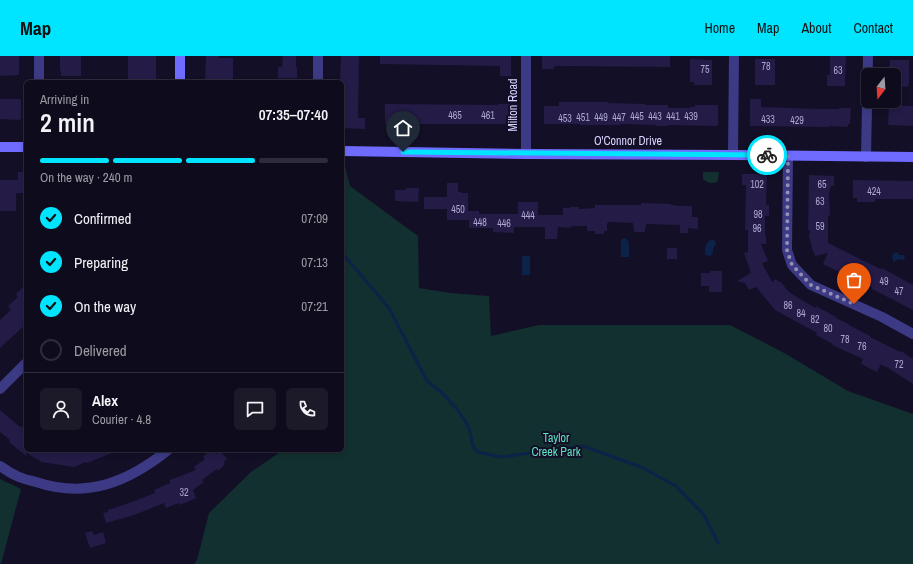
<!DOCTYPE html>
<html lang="en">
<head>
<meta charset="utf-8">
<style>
	body { margin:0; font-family:"Archivo Narrow",sans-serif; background:#1c1929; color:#f1f3f6; height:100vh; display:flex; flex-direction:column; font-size:15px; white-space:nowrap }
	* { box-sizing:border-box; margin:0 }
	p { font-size:13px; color:#9b9ba3 }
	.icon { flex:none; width:22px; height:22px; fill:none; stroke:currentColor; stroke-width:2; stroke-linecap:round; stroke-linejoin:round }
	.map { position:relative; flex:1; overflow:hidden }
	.sheet { position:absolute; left:24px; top:24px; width:320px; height:372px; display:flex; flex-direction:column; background:#0e0b1c; border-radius:6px; box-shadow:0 2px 6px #0003,0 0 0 1px #2e2b3b }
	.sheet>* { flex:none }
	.needle { width:26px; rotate:197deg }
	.fabs { position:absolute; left:861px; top:12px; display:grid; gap:8px }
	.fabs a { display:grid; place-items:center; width:40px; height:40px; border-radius:6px; background:#0e0b1c; box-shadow:0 2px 6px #0003,0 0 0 1px #2e2b3b; font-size:20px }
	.pin { position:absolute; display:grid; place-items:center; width:34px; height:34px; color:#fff; margin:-41px -17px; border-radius:50% 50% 50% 0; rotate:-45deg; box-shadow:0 0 4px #0007 }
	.pin .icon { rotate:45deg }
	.courier { position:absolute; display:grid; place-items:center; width:40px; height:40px; margin:-20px; border:3px solid #00e5ff; border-radius:50%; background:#fff; color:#222; box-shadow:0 1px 5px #0007 }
	.overview em { font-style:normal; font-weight:600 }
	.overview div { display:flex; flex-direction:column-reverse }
	.overview { display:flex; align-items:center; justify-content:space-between; height:68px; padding:0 16px }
	h1 { font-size:26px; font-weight:600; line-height:30px }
	.bar { display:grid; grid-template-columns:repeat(4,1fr); gap:6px 4px; align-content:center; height:48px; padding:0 16px }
	.bar i { height:5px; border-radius:3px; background:#2e2b3b }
	.bar .active { background:#00e5ff }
	.bar p { grid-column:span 4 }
	.line { display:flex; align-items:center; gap:10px; padding:0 16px; border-top:1px solid #2e2b3b }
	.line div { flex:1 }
	.round { display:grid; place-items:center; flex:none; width:42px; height:42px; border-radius:6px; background:#1c1929 }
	ol { padding:0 16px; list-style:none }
	li { display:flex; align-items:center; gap:12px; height:44px }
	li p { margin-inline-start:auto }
	li .icon { padding:4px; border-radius:50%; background:#00e5ff; color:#111; stroke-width:4 }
	li:last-child { color:#9b9ba3 }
	li i { width:22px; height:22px; border:2px solid #2e2b3b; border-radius:50% }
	header { display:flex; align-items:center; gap:24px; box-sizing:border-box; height:56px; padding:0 20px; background:#00e5ff; color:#111 }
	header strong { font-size:19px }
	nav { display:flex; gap:22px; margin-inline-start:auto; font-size:14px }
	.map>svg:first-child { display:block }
</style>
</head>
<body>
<header>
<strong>Map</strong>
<nav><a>Home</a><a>Map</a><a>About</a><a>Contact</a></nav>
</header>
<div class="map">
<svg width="913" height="508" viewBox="0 0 913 508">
	<rect width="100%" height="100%" fill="#130f26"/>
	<g fill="#12302f">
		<path d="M342,110H345L350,130L418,180L419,232L450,237L489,240L491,280L539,269H730L786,298L848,335L913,358V508H194L197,504L209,457L251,416L283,394H342Z"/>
		<path d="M703,116H719L718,123L717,126C710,128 708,127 703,123Z"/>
		<path d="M0,423L21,433L1,508H0Z"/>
	</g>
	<g fill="#0c2248">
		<path d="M625,182C631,185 629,195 629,201H621V185L622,183Z"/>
		<path d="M712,183L715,185L716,187L713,193V196L712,199L709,200L706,199C703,193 706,186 712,183Z"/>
		<path d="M897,196L899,199H904L905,203L902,204L899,203L895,205V206L893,205V204L892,200L893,198Z"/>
		<rect x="522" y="200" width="8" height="19"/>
	</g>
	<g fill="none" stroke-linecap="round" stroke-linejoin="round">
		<path stroke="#0c2248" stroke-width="3" d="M342,197L389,252L427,325L442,337L457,353L467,368L470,376L473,390L478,396L501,401L583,390L641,411L676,430L704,459L718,487"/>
	</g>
	<g fill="#241b47">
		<path d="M0,0H19V19L0,20Z"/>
		<path d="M60,0H81V20H61V15H60Z"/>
		<rect x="128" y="0" width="28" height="26"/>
		<path d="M206,0H219V2H233V26H205Z"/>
		<path d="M283,0H296V11H297V22H278V11H282Z"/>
		<path d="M341,0H359L358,62H365V73L342,72V26H340Z"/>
		<path d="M380,0H511V20H500V10L380,8Z"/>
		<path d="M542,0H670V11L567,10H554V13H542Z"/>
		<path d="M830,0H846L845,30H827V19H830Z"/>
		<path d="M690,3L712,4V29H694V26H690Z"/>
		<rect x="755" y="3" width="20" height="26"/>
		<path d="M890,4H909V28H908V31L894,30V16H889Z"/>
		<path d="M0,43H21V63H20V64L0,63Z"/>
		<path d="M750,43H761V51L819,53H839V52H851L850,68H848V71L829,70V71L750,70Z"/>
		<path d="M559,46H608V47L645,48V49H668V52H690V51H695V49H718V69H717V70L668,69V70H656V69L620,68V69H580V68H544V50H559Z"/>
		<path d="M385,48L498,49V48H510V51H511V65H510V68H385Z"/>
		<path d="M889,49L913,50V70L888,69Z"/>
		<path d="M18,116H26V137H16V155H0V124H18Z"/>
		<path d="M742,118H767L766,149H769V160H765V179H766V188H761L768,205L762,207L772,226L776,223L779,226L780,225L788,235L795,240L812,250L816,252V250L836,261V262L849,268V269L870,280V281L900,296L901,295L913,303V328L885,310V311L881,308L877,316L861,308L863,303L832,289L833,288L816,279L817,277L775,254L756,231L749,234L745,227L737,225L751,217L744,197L748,196V174H745L746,129H742Z"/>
		<path d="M809,119L834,120V130H831L829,137L830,160H828V187L864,205L881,213L882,212L913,229V254L872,233V231L849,219L848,220L823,208L828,197L815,200L814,196H813L809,180L810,174H808Z"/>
		<path d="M853,124L913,125V143H875V146H857V142H853Z"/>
		<path d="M447,127H458V136H461V137H468V155H479V158H518V146H538V159H563V152H570V151H579V153L595,152V149H641V147L671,148V149L680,150H692V161H698V173L688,172V177H680V169L646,168V171H645V176H634L633,167L608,166V167H607V175H604V178H595V175H587V170H571V172L558,171L557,183H545V171H514V177L493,176V172H469V164H447V153H424V141H447Z"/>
		<path d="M406,132H419L418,146L395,145V134H406Z"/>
		<rect x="667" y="192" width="10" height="11"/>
		<path d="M710,215H722V236H709V230H701V217H710Z"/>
		<path d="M26,228V268L0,292V264L11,254L8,250L18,241L16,238Z"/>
		<path d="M0,354L20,371L21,370L26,373V394H119L87,407L86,406L74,411L42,406L26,397V400L9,386L10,384L0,376Z"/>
		<path d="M210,394H213L217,398L220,395L227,403L223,406L225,408L218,415L217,413L202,424L204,426L193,434L196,442L180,449L179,447L166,452L164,447L134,459L106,467L103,457L108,456V454L129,447L155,437L154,434L170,427V424L196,414L194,411L205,403L203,401Z"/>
		<path d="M92,475L94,479L103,476L106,487L90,492L85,477Z"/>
	</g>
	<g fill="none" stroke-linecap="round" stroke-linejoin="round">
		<g stroke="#3d3a85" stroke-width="10">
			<path d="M39,26V0"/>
			<path d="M318,26V0"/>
			<path d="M526,98V0"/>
			<path d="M733,99L734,0"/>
			<path d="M788,100L787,194L792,209L811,229L882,261L913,278"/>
			<path d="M866,101L868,0"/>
			<path d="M0,333L26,307"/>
			<path d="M0,410C5,413 10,417 15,419C22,423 29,424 36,426C87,443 128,426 168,394"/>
		</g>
		<g stroke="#6f6bff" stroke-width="10">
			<path d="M180,26V0"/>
			<path d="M0,91H26"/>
			<path d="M342,95L526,98L733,99L913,101"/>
		</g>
	</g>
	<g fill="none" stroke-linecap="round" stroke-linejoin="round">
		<path stroke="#948fb3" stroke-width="4" stroke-dasharray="0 7.2" d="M767,99L788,100L787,194L792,209L811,229L854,248"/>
		<path stroke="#00e5ff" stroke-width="5" d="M403,96L767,99"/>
	</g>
	<g text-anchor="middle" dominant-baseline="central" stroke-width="4" stroke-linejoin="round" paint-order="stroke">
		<g font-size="10" fill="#aca6d1">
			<text x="766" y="10">78</text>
			<text x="705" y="13">75</text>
			<text x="838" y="14">63</text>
			<text x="455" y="59">465</text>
			<text x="488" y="59">461</text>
			<text x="637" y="60">445</text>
			<text x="655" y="60">443</text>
			<text x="673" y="60">441</text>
			<text x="691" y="60">439</text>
			<text x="583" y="61">451</text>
			<text x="601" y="61">449</text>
			<text x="619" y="61">447</text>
			<text x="565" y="62">453</text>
			<text x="768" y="63">433</text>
			<text x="797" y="64">429</text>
			<text x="757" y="128">102</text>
			<text x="822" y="128">65</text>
			<text x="874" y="135">424</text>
			<text x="820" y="145">63</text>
			<text x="458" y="153">450</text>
			<text x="758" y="158">98</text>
			<text x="528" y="159">444</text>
			<text x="480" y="166">448</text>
			<text x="504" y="167">446</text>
			<text x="820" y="170">59</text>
			<text x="757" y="172">96</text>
			<text x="884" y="225">49</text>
			<text x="899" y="235">47</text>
			<text x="788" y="249">86</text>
			<text x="801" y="257">84</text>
			<text x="815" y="263">82</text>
			<text x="828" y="272">80</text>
			<text x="845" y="283">78</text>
			<text x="862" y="290">76</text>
			<text x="899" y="308">72</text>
			<text x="184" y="436">32</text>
		</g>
		<g font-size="12" fill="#d9d4ff" stroke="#130f26">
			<text transform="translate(513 49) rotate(-90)">Milton Road</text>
			<text x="628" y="85">O'Connor Drive</text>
		</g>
		<g font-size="12" fill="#5fe0c0" stroke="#130f26">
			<text x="556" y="382">Taylor<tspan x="556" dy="14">Creek Park</tspan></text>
		</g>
	</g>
</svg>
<div class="fabs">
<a><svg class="needle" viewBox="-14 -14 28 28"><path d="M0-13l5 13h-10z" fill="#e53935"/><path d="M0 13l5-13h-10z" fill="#9b9ba3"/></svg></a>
</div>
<div class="pin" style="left:854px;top:248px;background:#ea580c"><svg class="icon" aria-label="bag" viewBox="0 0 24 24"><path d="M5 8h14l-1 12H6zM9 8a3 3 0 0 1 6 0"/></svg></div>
<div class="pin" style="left:403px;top:96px;background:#1f2937"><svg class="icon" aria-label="home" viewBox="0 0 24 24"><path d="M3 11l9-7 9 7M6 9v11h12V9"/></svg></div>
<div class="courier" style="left:767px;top:99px"><svg class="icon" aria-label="bike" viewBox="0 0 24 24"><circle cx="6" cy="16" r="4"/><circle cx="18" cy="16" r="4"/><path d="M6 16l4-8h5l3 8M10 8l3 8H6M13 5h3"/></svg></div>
<section class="sheet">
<div class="overview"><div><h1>2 min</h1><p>Arriving in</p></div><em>07:35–07:40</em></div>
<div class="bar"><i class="active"></i><i class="active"></i><i class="active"></i><i></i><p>On the way · 240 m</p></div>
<ol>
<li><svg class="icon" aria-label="check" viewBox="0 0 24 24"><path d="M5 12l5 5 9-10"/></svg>Confirmed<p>07:09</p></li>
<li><svg class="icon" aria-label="check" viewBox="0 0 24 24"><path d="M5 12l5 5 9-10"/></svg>Preparing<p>07:13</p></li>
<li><svg class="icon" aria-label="check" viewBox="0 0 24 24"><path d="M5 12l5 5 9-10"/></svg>On the way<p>07:21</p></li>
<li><i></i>Delivered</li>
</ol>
<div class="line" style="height:72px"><a class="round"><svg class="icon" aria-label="person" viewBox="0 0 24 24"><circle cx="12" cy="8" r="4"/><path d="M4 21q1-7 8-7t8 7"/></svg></a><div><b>Alex</b><p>Courier · 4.8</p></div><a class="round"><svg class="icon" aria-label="chat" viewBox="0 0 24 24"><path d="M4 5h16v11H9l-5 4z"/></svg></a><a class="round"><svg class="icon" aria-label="phone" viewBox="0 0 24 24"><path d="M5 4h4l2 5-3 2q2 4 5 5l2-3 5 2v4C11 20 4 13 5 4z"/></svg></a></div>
</section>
</div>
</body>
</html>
